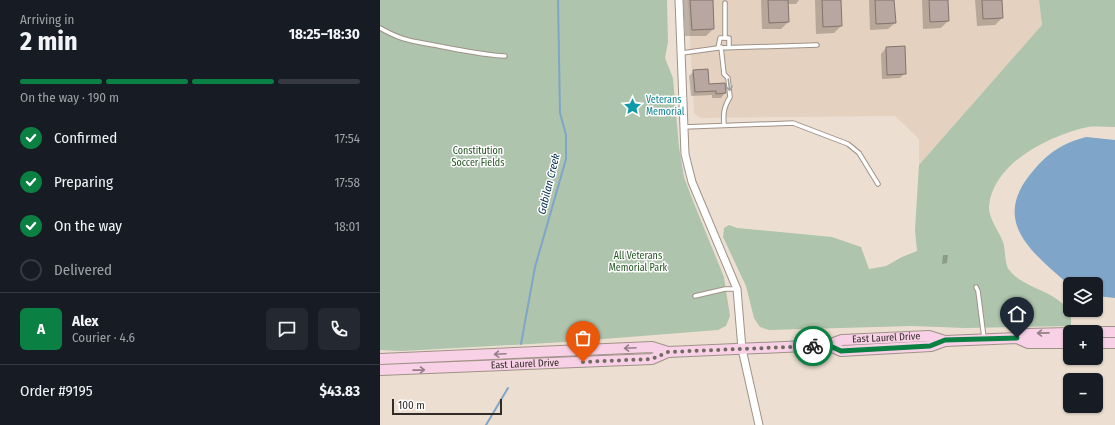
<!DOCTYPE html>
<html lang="en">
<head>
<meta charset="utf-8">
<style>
	body { margin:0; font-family:"Fira Sans Condensed",sans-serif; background:#242831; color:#f1f3f6; height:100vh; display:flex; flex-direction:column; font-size:15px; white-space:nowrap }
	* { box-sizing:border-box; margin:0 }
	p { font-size:13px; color:#9ea1a6 }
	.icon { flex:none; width:22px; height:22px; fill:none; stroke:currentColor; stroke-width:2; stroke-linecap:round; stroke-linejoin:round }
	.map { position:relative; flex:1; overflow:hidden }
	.panel { display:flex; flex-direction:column; background:#171b24; width:380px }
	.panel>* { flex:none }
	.fabs { position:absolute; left:683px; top:277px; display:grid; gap:8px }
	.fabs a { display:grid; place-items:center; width:40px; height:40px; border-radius:6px; background:#171b24; box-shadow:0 1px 3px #0004; font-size:20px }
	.scale { position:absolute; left:12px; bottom:10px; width:110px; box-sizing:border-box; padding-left:4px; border:2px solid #312c27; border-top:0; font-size:11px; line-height:14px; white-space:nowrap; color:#312c27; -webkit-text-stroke:3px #fff; paint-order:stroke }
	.pin { position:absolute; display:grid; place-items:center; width:34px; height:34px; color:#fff; margin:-41px -17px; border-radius:50% 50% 50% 0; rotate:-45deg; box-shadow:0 0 4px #0007 }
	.pin .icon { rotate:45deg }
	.courier { position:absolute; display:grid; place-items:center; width:40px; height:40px; margin:-20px; border:3px solid #0b8043; border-radius:50%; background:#fff; color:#222; box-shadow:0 1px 5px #0007 }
	.overview em { font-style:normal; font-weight:700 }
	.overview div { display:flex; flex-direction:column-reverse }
	.overview { display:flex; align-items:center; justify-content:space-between; height:68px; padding:0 20px }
	h1 { font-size:26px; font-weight:700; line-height:30px }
	.bar { display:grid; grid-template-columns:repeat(4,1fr); gap:6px 4px; align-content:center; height:48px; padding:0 20px }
	.bar i { height:5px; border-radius:3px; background:#363941 }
	.bar .active { background:#0b8043 }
	.bar p { grid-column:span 4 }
	.line { display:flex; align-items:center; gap:10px; padding:0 20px; border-top:1px solid #363941 }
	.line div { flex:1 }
	.round { display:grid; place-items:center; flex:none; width:42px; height:42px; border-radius:6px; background:#242831 }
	ol { padding:0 20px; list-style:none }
	li { display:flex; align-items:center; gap:12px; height:44px }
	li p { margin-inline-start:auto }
	li .icon { padding:4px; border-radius:50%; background:#0b8043; color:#fff; stroke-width:4 }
	li:last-child { color:#9ea1a6 }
	li i { width:22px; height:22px; border:2px solid #363941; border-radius:50% }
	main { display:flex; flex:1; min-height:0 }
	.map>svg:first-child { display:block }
</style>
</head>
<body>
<main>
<section class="panel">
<div class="overview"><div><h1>2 min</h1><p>Arriving in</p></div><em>18:25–18:30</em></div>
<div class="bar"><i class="active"></i><i class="active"></i><i class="active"></i><i></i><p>On the way · 190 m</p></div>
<ol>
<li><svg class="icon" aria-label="check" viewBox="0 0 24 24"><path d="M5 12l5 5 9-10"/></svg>Confirmed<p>17:54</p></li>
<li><svg class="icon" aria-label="check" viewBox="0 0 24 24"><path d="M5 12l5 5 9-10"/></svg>Preparing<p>17:58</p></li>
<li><svg class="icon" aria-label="check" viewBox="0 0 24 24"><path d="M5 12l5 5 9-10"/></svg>On the way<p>18:01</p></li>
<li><i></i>Delivered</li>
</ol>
<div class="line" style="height:72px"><b class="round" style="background:#0b8043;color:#fff">A</b><div><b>Alex</b><p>Courier · 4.6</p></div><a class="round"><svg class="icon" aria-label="chat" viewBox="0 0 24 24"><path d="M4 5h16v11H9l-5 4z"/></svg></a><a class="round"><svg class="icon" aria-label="phone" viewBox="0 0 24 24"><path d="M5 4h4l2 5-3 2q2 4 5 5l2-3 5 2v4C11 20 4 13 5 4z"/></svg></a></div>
<div class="line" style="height:52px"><div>Order #9195</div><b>$43.83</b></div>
</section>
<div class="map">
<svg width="735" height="425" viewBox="0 0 735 425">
	<rect width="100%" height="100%" fill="#ecdfd2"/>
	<path fill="#e4d1bf" d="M308,0H659L662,25L539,165V139L515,116L320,118L314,113Z"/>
	<g fill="#aec4ac">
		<path d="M0,0H287L288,42L285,58L293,78L299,147L304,177L313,201L344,277L350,316L346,326L338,330L185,342L22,351L0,350Z"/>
		<path d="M659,0H735V127C726,127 716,126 708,127C670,135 613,163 609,206C608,218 619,231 623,242C626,250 624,265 630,271C646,290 676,290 689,312C692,315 691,322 691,326L585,328L532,326L389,330L380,327L374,318L366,286L343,237L344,228L349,225L357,228L452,237L481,247L489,269L506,266L522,257L537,251L535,230L539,165L662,25Z"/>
	</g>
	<path fill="#7fa5c8" d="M706,137L735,140V298L716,296V284L690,285L687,283C649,250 611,220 653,171C669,152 683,143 706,137Z"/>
	<g fill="#0003">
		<path d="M303,0H332L333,29L326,36H305Z"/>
		<path d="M381,0H419L416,4H407L408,22L401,29H382Z"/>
		<path d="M435,0H460L461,26L454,33L436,34Z"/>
		<path d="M489,0H514L515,23L508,29L490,30Z"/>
		<path d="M542,0H567L568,21L561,28L543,29Z"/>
		<path d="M595,0H621L622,18L615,25L597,26Z"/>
		<path d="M506,48L525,73L520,78L502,79L501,54Z"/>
		<path d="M314,71L328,85L344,84L345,93L341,98H332V95L311,96L309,76Z"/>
		<path d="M563,255H568L567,263L562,264Z"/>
	</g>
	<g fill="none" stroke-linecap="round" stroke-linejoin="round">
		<g stroke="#7fa5c8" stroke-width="2">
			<path d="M141,344L155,267L186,159V135L180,113L178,0"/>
			<path d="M106,425L128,388"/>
		</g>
	</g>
	<g fill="#b8a7a0" stroke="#82736c">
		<path d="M310,0H333L334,29L312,30Z"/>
		<path d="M388,0H408L409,22L389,23Z"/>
		<path d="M442,0H461L462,26L443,27Z"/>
		<path d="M495,0H514L516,23L496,24Z"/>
		<path d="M549,0H568L569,21L550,22Z"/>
		<path d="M602,0H622L623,18L603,19Z"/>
		<path d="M525,46L526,74L507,75L506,47Z"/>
		<path d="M328,69L329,84L345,83L346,93L336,94V91L315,92L313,70Z"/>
	</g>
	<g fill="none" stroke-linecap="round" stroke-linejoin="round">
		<defs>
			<g id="service">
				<path d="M345,3V38"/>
				<path d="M0,28C26,43 37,41 64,47C85,51 104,55 125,56"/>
				<path d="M341,47L344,74L348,78L350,97C344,107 343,113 344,124"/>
				<path d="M338,48L340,38H349V47"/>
				<path d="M302,53L338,48L437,45"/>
				<path d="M304,127L413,123L468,144L479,153L498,184"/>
				<path d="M596,287L598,291L604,338"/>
				<path d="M315,296L345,289H357"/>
			</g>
			<path id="minor" d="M299,0L305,154L312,182L357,289L362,349L379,425"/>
			<g id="secondary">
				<path d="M716,332H735"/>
				<path d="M637,338L647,334L690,333"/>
				<path d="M716,343H735"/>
				<path d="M448,345L461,351L551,346L565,341"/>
				<path d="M0,359L272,347L288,352"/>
				<path id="s1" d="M0,370L272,359L288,352L448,345L462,340L549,336L565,341L637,338L648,343H690"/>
			</g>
		</defs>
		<use href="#service" stroke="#9f9287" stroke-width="5.5"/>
		<use href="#minor" stroke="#9f9287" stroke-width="9"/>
		<use href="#secondary" stroke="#9f9287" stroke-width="12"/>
		<use href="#service" stroke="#fff" stroke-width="3.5"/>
		<use href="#minor" stroke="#fff" stroke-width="7"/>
		<use href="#secondary" stroke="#f8d1e7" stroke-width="10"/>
	</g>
	<defs><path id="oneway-shaft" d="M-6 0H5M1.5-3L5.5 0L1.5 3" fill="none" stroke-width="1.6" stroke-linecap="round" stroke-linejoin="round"/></defs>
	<use stroke="#a2a09e" href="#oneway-shaft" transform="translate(349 85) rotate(83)"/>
	<g stroke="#947e87">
		<use href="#oneway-shaft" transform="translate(663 333) rotate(179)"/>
		<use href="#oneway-shaft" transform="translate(250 348) rotate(177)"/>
		<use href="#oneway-shaft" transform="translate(120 354) rotate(177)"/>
		<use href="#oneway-shaft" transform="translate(39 370) rotate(-1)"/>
	</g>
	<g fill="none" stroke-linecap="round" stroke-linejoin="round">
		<path stroke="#726b63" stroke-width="4" stroke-dasharray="0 7.2" d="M203,362L272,359L288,352L433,346"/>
		<path stroke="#0b8043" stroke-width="5" d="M433,346L448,345L461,351L550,346L565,340L637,338"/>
	</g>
	<defs>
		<symbol id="sight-bare" viewBox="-9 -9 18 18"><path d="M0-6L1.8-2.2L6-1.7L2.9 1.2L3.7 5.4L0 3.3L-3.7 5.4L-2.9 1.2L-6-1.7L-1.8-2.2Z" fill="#0f9aa8" stroke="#fff" stroke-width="2.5" paint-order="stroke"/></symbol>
	</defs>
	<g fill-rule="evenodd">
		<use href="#sight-bare" x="240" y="94" width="25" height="25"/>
	</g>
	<g text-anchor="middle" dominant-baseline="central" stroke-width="3" stroke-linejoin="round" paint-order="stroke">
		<g font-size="10" fill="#0d838f" stroke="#fff" text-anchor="start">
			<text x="266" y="100">Veterans<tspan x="266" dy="12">Memorial</tspan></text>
		</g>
		<g font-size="10" fill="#235421" stroke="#fff">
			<text x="98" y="151">Constitution<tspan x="98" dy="12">Soccer Fields</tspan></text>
			<text x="258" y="256">All Veterans<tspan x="258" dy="12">Memorial Park</tspan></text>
		</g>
		<g font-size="10" fill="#312c27" stroke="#fff">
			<text stroke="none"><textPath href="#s1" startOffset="509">East Laurel Drive</textPath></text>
			<text stroke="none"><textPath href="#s1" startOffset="145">East Laurel Drive</textPath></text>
		</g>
		<g font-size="11" font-style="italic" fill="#002d4f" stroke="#fff">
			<text transform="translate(169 184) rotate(-76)">Gabilan Creek</text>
		</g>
	</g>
</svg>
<div class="fabs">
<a><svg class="icon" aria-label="layers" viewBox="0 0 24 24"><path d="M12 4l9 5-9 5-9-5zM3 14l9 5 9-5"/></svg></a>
<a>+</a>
<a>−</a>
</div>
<div class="scale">100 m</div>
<div class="pin" style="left:203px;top:362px;background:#ea580c"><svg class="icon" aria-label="bag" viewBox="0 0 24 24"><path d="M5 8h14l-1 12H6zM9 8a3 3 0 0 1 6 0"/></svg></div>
<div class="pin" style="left:637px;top:338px;background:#1f2937"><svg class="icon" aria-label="home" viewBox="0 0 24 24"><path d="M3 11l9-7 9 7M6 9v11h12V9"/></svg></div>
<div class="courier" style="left:433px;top:346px"><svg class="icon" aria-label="bike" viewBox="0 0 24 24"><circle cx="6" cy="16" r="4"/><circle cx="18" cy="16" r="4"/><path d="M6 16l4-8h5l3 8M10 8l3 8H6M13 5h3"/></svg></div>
</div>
</main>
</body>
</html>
